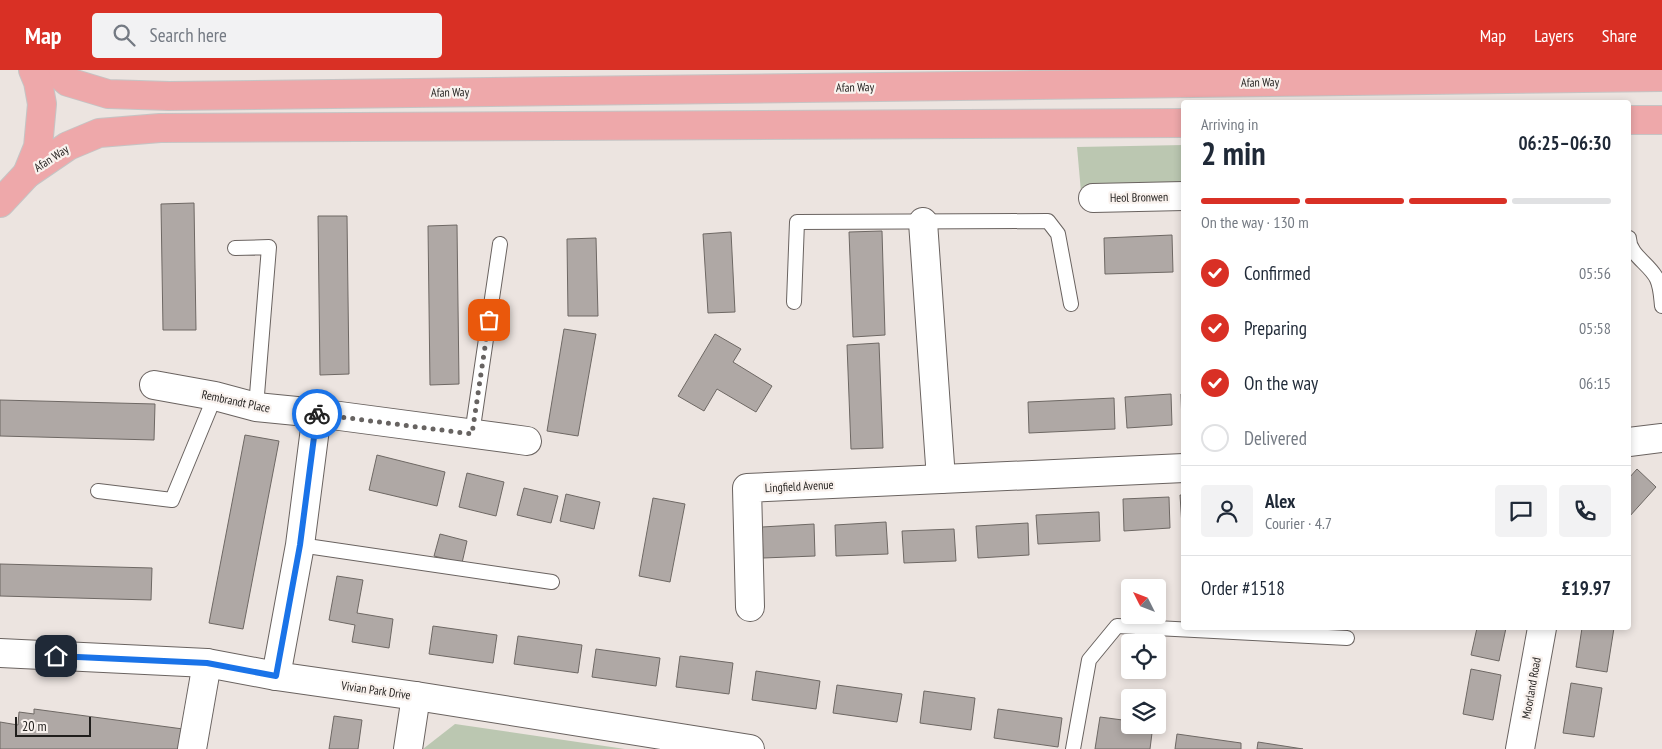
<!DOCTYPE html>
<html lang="en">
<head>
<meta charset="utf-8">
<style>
	body { margin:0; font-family:"PT Sans Narrow",sans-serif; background:#f2f2f3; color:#1f2937; height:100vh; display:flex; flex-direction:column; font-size:19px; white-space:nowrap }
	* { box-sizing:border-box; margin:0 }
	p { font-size:16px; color:#747a83 }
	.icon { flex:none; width:28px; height:28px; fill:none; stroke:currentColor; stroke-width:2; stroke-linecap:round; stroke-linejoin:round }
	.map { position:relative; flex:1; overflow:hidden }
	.panel { position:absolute; left:1181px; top:30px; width:450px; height:530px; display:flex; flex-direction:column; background:#fff; border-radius:5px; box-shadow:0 2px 8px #0003 }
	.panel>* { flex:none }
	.needle { width:32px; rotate:312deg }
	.tools { position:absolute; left:1121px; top:509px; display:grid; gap:10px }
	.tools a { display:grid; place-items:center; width:45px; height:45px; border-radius:5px; background:#fff; box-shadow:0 2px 8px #0003; font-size:25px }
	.scale { position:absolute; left:15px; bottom:12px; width:76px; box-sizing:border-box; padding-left:5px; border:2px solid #201e1c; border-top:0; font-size:14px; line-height:18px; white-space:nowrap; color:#201e1c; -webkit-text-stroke:4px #f9f2ee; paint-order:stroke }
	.pin { position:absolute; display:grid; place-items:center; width:42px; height:42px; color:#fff; margin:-21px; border-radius:10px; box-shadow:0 2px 8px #0006 }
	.courier { position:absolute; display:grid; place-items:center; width:50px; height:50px; margin:-25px; border:4px solid #1a73e8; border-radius:50%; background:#fff; color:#222; box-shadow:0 1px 6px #0007 }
	.summary em { font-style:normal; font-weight:700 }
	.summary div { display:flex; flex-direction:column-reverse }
	.summary { display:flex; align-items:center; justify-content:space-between; height:85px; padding:0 20px }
	h1 { font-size:32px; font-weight:700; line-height:38px }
	.bar { display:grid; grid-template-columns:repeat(4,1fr); gap:8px 5px; align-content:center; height:60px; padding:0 20px }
	.bar i { height:6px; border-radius:4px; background:#e0e1e3 }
	.bar .active { background:#d93025 }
	.bar p { grid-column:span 4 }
	.line { display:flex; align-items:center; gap:12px; padding:0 20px; border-top:1px solid #e0e1e3 }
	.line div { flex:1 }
	.round { display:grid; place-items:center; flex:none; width:52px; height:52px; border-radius:5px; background:#f2f2f3 }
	ol { padding:0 20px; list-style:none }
	li { display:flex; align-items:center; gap:15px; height:55px }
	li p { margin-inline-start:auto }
	li .icon { padding:5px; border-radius:50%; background:#d93025; color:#fff; stroke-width:4 }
	li:last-child { color:#747a83 }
	li i { width:28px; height:28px; border:2px solid #e0e1e3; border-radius:50% }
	header { display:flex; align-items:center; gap:30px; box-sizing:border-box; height:70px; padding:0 25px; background:#d93025; color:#fff }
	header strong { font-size:24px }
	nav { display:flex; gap:28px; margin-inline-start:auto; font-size:18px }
	.search { width:350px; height:45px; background:#f2f2f3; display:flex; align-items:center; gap:12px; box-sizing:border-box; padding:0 18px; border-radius:5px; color:#747a83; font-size:19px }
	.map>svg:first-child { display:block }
</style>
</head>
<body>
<header>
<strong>Map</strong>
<div class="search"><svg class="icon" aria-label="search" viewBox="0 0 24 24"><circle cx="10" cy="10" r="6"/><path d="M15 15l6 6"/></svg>Search here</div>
<nav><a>Map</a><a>Layers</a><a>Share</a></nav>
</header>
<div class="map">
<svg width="1662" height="679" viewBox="0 0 1662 679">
	<rect width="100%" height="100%" fill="#ece4e0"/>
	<g fill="#bbc7b1">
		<path d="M1184,75V120L1081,122L1077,77Z"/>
		<path d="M455,654L625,679H423Z"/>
	</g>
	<g fill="#afa8a5" stroke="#6e6864">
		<path d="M194,133L196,260H163L161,134Z"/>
		<path d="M318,146H347L349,304L320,305Z"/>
		<path d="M457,155L459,314L430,315L428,156Z"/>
		<path d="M882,161L885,265L853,267L849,162Z"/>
		<path d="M731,162L735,242L708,243L703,164Z"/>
		<path d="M1172,165L1173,202L1105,204L1104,168Z"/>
		<path d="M596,168L598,246H568L567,169Z"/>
		<path d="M564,259L596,264L578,366L547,361Z"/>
		<path d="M715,264L741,279L733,292L772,316L756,342L717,319L704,341L678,326Z"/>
		<path d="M879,273L883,378L851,379L847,275Z"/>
		<path d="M1171,324L1172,355L1127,358L1125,327Z"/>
		<path d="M1181,324H1184V355H1182Z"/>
		<path d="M1114,328L1115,359L1029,363L1028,332Z"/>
		<path d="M0,330L155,334L154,370L0,366Z"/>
		<path d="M245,365L279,371L243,559L209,553Z"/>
		<path d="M377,385L445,402L437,436L369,420Z"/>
		<path d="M1637,399L1656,417L1629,447V408Z"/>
		<path d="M467,403L504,412L496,446L459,437Z"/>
		<path d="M524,418L558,426L551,453L517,445Z"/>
		<path d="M566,424L600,432L594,459L560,451Z"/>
		<path d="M1180,425H1184V456H1182Z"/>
		<path d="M1169,427L1170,458L1124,461L1123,429Z"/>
		<path d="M653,428L685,434L670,512L639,506Z"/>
		<path d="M1099,442L1100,471L1038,474L1036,445Z"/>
		<path d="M886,452L888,484L836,486L835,455Z"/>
		<path d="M1028,453L1029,485L978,488L976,456Z"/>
		<path d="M814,454L815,486L763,488L762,457Z"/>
		<path d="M954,459L956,491L904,493L902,461Z"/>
		<path d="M440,464L467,471L462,493L434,486Z"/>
		<path d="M0,494L152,498L151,530L0,526Z"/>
		<path d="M337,506L363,510L357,543L393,549L389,578L352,572L355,555L329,550Z"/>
		<path d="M433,556L497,565L493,593L429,584Z"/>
		<path d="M1477,558H1506L1499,591L1471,585Z"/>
		<path d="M1582,558H1614L1607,602L1576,597Z"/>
		<path d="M518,566L582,575L578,603L514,594Z"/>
		<path d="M596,579L660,588L656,616L592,607Z"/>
		<path d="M680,586L733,593L729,624L676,617Z"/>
		<path d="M1471,599L1501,605L1493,650L1463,644Z"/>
		<path d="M756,601L820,611L816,639L752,630Z"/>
		<path d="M1571,613L1602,618L1594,667L1563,663Z"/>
		<path d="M837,615L902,624L897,652L833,643Z"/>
		<path d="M924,621L975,628L971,660L920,653Z"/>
		<path d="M34,639L183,659L180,679H0V652L18,655L19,642L34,644Z"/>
		<path d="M998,639L1062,648L1058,677L994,668Z"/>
		<path d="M334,646L362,650L358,679H329Z"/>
		<path d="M1100,647L1130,651V655H1153L1150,679H1095Z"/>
		<path d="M1177,664L1241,673V679H1175Z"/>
		<path d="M1258,672L1303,679H1257Z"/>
	</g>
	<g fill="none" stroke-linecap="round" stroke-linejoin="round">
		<defs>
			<g id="lane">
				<path d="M1629,168C1629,185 1650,194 1657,209C1661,218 1661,227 1662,236"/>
				<path d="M235,178L269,177L256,337"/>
				<path d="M794,232L797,152L1048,151L1058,164L1071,234"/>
				<path d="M472,364L500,174"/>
				<path d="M98,421L172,430L215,326"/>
				<path d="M300,475L552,512"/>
				<path d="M1073,679L1089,590L1117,556L1347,568"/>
			</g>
			<g id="street">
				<path d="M1093,128L1184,126"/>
				<path d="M923,152L941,409"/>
				<path d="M154,315L215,326L256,337L317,343L527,371"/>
				<path d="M1629,372L1662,368"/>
				<path d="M750,537L747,418L1184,398"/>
				<path d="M0,583L207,593L276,606L416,626L750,679"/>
				<path d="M276,606L300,475L317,343"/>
				<path d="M192,679L207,593"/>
				<path d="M408,679L416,626"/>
				<path d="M1520,679L1542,558"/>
			</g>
			<g id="primary">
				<path d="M54,0L68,12L108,24L169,26L1662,7"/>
				<path d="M1629,50H1662"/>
				<path d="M27,104L68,76L99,63L160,58L1184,53"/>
				<path d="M0,133L27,104L38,77L42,34L38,12L33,0"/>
			</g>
		</defs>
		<use href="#lane" stroke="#6a6360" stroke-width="16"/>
		<use href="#street" stroke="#6a6360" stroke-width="30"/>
		<use href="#primary" stroke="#c5c4c4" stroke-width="30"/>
		<use href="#lane" stroke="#fff" stroke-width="14"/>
		<use href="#street" stroke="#fff" stroke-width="28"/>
		<use href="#primary" stroke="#eea8aa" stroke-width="28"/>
	</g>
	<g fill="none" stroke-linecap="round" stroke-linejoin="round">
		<path stroke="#676361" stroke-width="5" stroke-dasharray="0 9" d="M317,344L472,364L489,250"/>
		<path stroke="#1a73e8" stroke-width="6" d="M56,586L207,593L276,606L300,475L317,344"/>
	</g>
	<g text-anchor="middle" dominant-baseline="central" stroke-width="4.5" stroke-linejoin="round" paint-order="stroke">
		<g font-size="12" fill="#201e1c" stroke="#f9f2ee">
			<text transform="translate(1260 12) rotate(-1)">Afan Way</text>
			<text transform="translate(855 17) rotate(-1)">Afan Way</text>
			<text transform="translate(450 22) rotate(-1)">Afan Way</text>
			<text transform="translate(51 88) rotate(-33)">Afan Way</text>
			<text transform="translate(1139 127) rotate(-1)">Heol Bronwen</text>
			<text transform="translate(236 331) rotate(12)">Rembrandt Place</text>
			<text transform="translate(799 416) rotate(-3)">Lingfield Avenue</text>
			<text transform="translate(1531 618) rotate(-80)">Moorland Road</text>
			<text transform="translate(376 620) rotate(8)">Vivian Park Drive</text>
		</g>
	</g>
</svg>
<div class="tools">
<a><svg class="needle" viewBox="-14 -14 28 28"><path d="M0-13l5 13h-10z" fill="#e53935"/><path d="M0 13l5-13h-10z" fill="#747a83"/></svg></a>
<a><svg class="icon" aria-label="locate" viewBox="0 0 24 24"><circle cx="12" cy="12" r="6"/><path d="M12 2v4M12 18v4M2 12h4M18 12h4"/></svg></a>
<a><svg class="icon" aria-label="layers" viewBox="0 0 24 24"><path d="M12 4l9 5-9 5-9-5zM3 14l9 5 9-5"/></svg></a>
</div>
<div class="scale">20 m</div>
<div class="pin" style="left:489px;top:250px;background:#ea580c"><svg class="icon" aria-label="bag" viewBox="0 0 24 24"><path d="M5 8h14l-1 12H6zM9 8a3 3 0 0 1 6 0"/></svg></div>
<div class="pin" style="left:56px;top:586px;background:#1f2937"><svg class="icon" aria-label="home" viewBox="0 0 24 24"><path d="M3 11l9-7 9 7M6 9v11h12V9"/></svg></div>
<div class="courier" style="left:317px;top:344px"><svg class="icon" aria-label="bike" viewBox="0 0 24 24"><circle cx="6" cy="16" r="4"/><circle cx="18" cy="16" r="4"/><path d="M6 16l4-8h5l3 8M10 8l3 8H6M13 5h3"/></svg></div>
<section class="panel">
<div class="summary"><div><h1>2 min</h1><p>Arriving in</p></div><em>06:25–06:30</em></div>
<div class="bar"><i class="active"></i><i class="active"></i><i class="active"></i><i></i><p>On the way · 130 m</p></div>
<ol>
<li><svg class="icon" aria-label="check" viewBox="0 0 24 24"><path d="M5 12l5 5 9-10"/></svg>Confirmed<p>05:56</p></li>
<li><svg class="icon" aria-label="check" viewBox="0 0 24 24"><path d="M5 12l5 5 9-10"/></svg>Preparing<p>05:58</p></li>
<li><svg class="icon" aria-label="check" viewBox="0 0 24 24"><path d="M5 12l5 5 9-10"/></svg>On the way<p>06:15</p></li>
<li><i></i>Delivered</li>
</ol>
<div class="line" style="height:90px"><a class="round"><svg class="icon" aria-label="person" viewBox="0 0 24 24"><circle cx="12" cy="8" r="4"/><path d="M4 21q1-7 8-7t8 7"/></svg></a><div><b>Alex</b><p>Courier · 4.7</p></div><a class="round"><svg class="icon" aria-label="chat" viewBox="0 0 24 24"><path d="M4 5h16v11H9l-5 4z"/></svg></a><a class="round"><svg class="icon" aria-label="phone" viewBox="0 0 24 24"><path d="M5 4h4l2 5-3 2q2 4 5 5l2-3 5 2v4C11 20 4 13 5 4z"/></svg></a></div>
<div class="line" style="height:65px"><div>Order #1518</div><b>£19.97</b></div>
</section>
</div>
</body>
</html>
